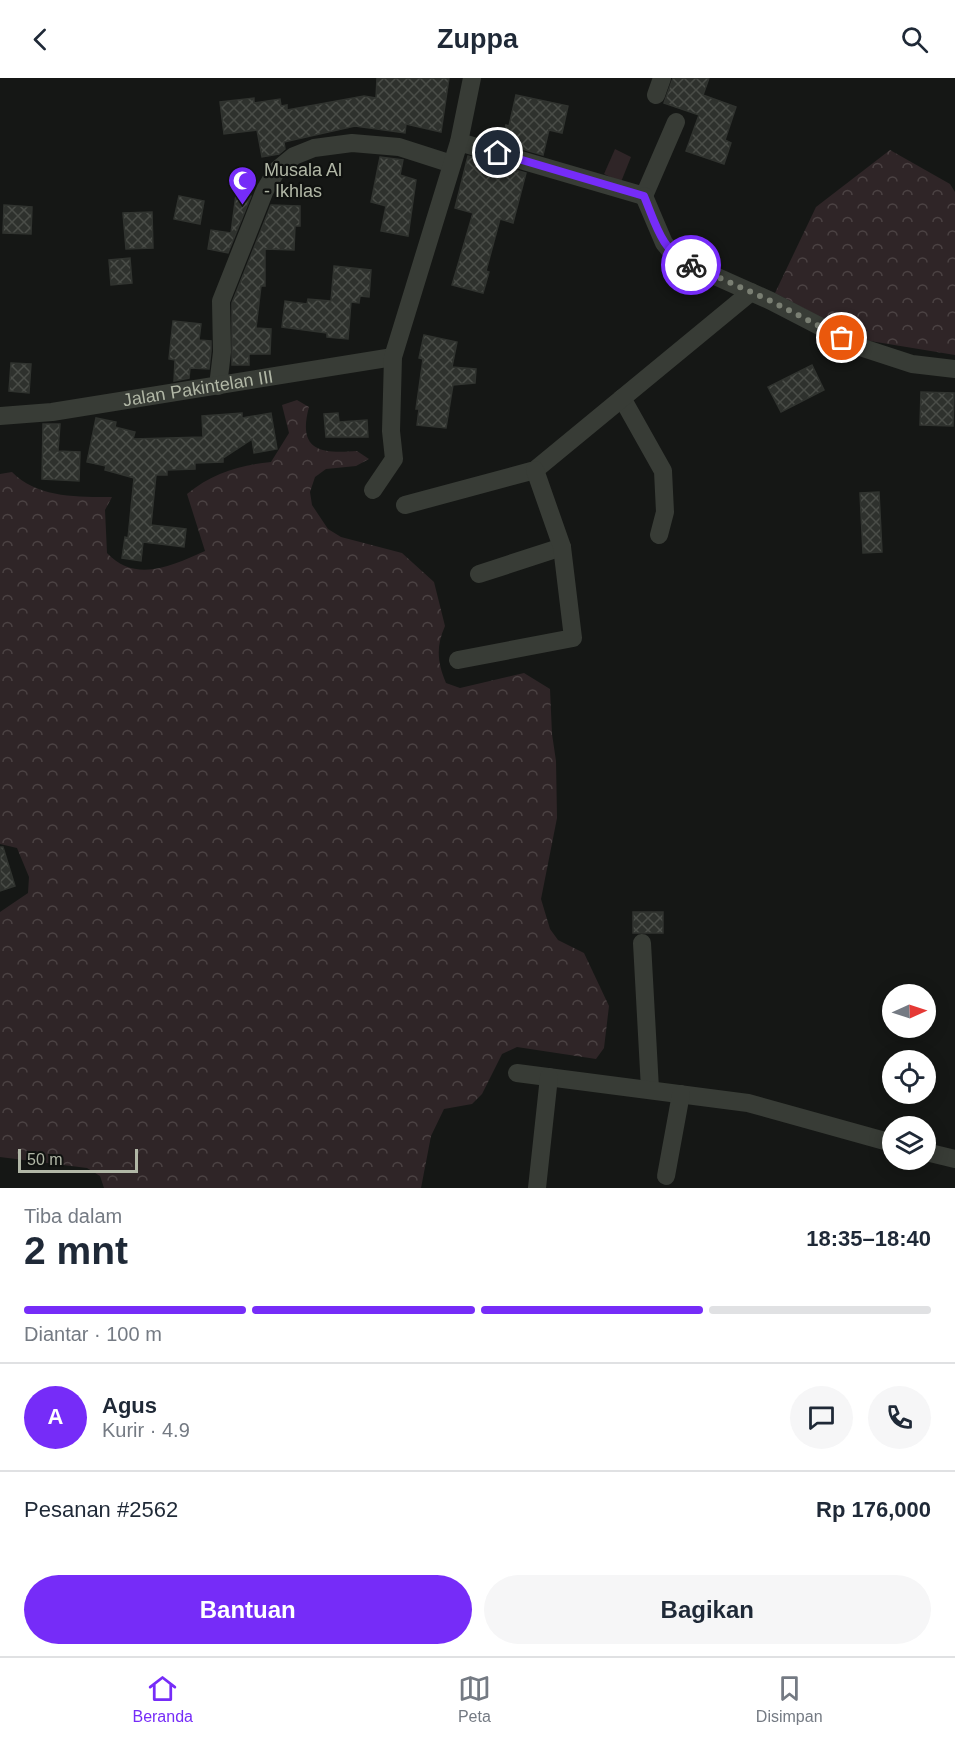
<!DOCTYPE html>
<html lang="id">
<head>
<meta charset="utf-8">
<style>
	body { margin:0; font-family:Arial,sans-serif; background:#f6f6f7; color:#1f2937; height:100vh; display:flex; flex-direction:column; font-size:22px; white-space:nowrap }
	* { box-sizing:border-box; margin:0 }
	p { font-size:20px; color:#747a83 }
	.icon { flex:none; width:33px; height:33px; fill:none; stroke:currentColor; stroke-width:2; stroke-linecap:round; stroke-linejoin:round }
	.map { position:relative; height:1110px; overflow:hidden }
	.sheet { display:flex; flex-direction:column; background:#fff; flex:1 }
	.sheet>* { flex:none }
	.needle { width:39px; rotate:87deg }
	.tools { position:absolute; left:882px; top:906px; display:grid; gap:12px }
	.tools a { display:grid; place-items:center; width:54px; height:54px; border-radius:50%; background:#fff; box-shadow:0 3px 15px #0003; font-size:30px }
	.scale { position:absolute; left:18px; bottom:15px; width:120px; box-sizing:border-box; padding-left:6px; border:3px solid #b1b7a6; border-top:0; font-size:16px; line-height:21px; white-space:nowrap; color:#b1b7a6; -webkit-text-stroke:4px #101210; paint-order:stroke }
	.pin { position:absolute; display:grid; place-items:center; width:51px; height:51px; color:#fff; margin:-26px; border:3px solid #fff; border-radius:50%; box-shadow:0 2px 6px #0007 }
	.courier { position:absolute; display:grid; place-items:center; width:60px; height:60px; margin:-30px; border:4px solid #762cf8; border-radius:50%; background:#fff; color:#222; box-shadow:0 2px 8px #0007 }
	.summary em { font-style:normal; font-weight:700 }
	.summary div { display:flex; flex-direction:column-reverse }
	.summary { display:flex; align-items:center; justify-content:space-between; height:102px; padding:0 24px }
	h1 { font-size:39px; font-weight:700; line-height:45px }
	.bar { display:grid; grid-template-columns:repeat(4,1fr); gap:9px 6px; align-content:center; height:72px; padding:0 24px }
	.bar i { height:8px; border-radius:4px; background:#e0e1e3 }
	.bar .on { background:#762cf8 }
	.bar p { grid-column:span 4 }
	.line { display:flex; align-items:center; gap:15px; padding:0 24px; border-top:2px solid #e0e1e3 }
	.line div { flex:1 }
	.round { display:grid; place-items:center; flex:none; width:63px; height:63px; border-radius:32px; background:#f6f6f7 }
	.action { display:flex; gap:12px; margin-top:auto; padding:12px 24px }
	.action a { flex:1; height:69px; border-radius:36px; background:#762cf8; color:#fff; font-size:24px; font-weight:700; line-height:69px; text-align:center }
	.action a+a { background:#f6f6f7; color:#1f2937 }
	header { display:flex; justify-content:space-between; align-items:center; height:78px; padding:0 24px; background:#fff; font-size:27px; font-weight:700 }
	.tabs { display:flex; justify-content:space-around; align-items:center; height:84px; border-top:2px solid #e0e1e3; background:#fff; font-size:16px; color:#747a83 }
	.tabs a { display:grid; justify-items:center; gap:3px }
	.tabs .on { color:#762cf8 }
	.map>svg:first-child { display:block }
</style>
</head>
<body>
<header><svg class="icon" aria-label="back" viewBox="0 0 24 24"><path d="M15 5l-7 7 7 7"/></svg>Zuppa<svg class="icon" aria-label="search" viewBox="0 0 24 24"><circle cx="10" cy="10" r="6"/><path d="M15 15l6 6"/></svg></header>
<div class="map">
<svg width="955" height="1110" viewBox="0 0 955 1110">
	<defs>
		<pattern id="forest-crowns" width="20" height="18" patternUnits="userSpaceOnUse" patternTransform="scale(1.5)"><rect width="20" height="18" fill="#2f2527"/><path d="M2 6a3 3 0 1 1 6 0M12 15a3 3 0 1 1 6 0" fill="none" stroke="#4b4243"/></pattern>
		<pattern id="building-cross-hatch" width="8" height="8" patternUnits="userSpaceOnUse" patternTransform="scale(1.5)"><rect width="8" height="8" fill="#2e312d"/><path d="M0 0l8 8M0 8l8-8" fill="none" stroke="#4a4d48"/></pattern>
	</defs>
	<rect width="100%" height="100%" fill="#151715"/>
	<path fill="#2f2527" d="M615,71L631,79L621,104L604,96Z"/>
	<g fill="url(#forest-crowns)">
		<path d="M890,72L950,106L955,114V277L864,262L775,215L816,129Z"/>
		<path d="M297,322L309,329C297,373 321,376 357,373L369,381L356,388L326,391L315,399L310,414L312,427L328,451L341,459L402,475L413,485L434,504L445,548C436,568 437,584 446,605L460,610L524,595L550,611L552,656L556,683L557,740L541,821L550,851L558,862L584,875L609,928L604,970L596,981L517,969L502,976L482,1016L472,1026L444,1031L431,1058L421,1110H104L100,1098L87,1090L0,1079V834L28,815L29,799L17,770L0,766V396L12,394C37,420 78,419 112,419L105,432L107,475C136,506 173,487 205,473L187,416C212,395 240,387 271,384L289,355L282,327Z"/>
	</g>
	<g fill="url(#building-cross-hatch)" stroke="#30332f" stroke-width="1.5">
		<path d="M377,0H449L441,54L406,46L405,55L355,48L284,64L285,71L279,76L262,79L257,52L224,56L220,24L254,20V25L280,21L281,28L287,27V32L364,18L376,20Z"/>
		<path d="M673,0H709L703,17L736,29L725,62L731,65L724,86L686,73L699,37L664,25Z"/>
		<path d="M516,17L568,28L562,55L549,52L543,77L501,65L506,47L509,48Z"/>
		<path d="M468,78L526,95L513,145L500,141L486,193L489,194L483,215L452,207L473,135L455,130Z"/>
		<path d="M380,79L403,82L400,97L416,102L408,158L381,153L386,128L371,124Z"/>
		<path d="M236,116L251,118L228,175L208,171L211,152L231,155Z"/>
		<path d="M179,118L204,123L200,146L174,141Z"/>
		<path d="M4,127L32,129L31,156L3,155Z"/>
		<path d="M271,127L300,128V148H295L294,172L265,171V208H261L256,250L271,251L270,276H249V287H232V225Z"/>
		<path d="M152,134L153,170L126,171L123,135Z"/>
		<path d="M130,180L132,205L111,207L109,182Z"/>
		<path d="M334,188L371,192L369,219L360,218L359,225L351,224L348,261L327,259V255L282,249L285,223L307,226L308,221L331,223Z"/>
		<path d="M173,243L201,246L199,262L211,263V273L209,291L190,290L189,300L174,303L175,282L169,281Z"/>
		<path d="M424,257L457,264L452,289L476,291L475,305L453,307L446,350L417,347L419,331H416L423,281L419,280Z"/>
		<path d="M11,285L31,286L29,315L9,313Z"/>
		<path d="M812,287L824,312L781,334L768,309Z"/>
		<path d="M921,314L954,315L953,348L920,347Z"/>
		<path d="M242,335V340L271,335L277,371L254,375L252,361L223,380V384L195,385V391L167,392V397H156L151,447L186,451L184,469L143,464L141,483L122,480L125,459L128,460L134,400L105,392L106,388L87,384L96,340L116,344L115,349L135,354L133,361L203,359L202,338Z"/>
		<path d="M338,335L339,344L367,342L368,359H326L324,336Z"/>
		<path d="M43,346H60L58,373L80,374L79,403L42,401Z"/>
		<path d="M879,414L882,474L863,475L860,415Z"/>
		<path d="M0,769H3L15,808L0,813Z"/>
		<rect x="633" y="834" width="30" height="21"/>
	</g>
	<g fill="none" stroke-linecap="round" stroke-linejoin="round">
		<g stroke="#383c36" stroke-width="18">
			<path d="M656,17L662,0"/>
			<path d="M459,64L644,118L676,44"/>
			<path d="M644,118L664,165L677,181L771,223L860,269L912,286L955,291"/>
			<path d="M218,308L222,274L221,223L265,112L277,92L294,78L314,70L352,65L399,69L452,86"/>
			<path d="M622,320L663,393L665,434L659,457"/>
			<path id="s1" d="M0,338L52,334L393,279"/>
			<path d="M373,412L394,381L391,353L393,279L459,64L472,0"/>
			<path d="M405,427L535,392L751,214"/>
			<path d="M479,496L562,469"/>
			<path d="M458,582L573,560L562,469L535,392"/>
			<path d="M642,865L650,1011"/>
			<path d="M517,995L748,1025L892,1065"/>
			<path d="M926,1074L955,1081"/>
			<path d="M666,1098L681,1016"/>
			<path d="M537,1110L549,999"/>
		</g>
	</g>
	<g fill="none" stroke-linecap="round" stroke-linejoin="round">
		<path stroke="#7a7f73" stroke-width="6" stroke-dasharray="0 10.8" d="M691,187L771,223L842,260"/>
		<path stroke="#762cf8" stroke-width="8" d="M498,75L644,118C656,147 662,174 691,187"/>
	</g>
	<defs>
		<symbol id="mosque-pin" viewBox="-11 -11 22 30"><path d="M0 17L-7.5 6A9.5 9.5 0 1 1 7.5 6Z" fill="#762cf8" stroke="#101210"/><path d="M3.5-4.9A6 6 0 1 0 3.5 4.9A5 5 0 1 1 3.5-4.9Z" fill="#fff"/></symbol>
	</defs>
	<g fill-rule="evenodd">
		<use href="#mosque-pin" x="226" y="86" width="33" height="45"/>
	</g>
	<g text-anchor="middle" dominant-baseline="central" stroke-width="4.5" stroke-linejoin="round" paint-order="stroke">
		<g font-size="18" fill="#b1b7a6" stroke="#101210" text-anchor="start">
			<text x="264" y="92">Musala Al<tspan x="264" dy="21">- Ikhlas</tspan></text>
		</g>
		<g font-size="18" fill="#b1b7a6" stroke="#101210">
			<text stroke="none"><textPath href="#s1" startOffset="200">Jalan Pakintelan III</textPath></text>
		</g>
	</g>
</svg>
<div class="tools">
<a><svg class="needle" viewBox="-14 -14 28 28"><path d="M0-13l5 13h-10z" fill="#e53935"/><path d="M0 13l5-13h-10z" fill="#747a83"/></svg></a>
<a><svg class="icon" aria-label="locate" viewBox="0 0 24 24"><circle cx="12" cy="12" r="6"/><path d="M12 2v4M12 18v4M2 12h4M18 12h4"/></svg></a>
<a><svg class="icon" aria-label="layers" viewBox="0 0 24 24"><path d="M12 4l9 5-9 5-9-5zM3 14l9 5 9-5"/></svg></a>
</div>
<div class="scale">50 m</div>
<div class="pin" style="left:842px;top:260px;background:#ea580c"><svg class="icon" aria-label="bag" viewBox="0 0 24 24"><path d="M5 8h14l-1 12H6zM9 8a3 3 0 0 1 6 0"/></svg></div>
<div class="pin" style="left:498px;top:75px;background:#1f2937"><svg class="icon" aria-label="home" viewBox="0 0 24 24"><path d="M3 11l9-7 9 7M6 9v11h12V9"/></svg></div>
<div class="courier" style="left:691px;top:187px"><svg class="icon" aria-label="bike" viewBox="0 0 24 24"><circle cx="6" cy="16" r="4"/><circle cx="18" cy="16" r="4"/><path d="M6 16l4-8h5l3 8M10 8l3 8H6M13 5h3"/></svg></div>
</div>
<section class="sheet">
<div class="summary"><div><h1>2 mnt</h1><p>Tiba dalam</p></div><em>18:35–18:40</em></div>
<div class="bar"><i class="on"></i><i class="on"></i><i class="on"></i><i></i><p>Diantar · 100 m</p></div>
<div class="line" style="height:108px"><b class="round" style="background:#762cf8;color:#fff">A</b><div><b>Agus</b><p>Kurir · 4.9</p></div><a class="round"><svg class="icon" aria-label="chat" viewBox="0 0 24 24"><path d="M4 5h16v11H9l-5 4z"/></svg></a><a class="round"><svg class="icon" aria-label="phone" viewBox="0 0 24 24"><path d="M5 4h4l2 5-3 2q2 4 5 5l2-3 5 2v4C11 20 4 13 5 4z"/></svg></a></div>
<div class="line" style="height:78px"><div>Pesanan #2562</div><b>Rp 176,000</b></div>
<div class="action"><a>Bantuan</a><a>Bagikan</a></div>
</section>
<nav class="tabs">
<a class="on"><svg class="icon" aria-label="home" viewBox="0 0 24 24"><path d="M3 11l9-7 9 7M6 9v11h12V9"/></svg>Beranda</a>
<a><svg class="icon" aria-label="map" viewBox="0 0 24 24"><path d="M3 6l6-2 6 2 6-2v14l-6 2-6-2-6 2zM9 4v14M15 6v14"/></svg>Peta</a>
<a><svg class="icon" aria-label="saved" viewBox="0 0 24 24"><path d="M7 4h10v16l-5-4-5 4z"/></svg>Disimpan</a>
</nav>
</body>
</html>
